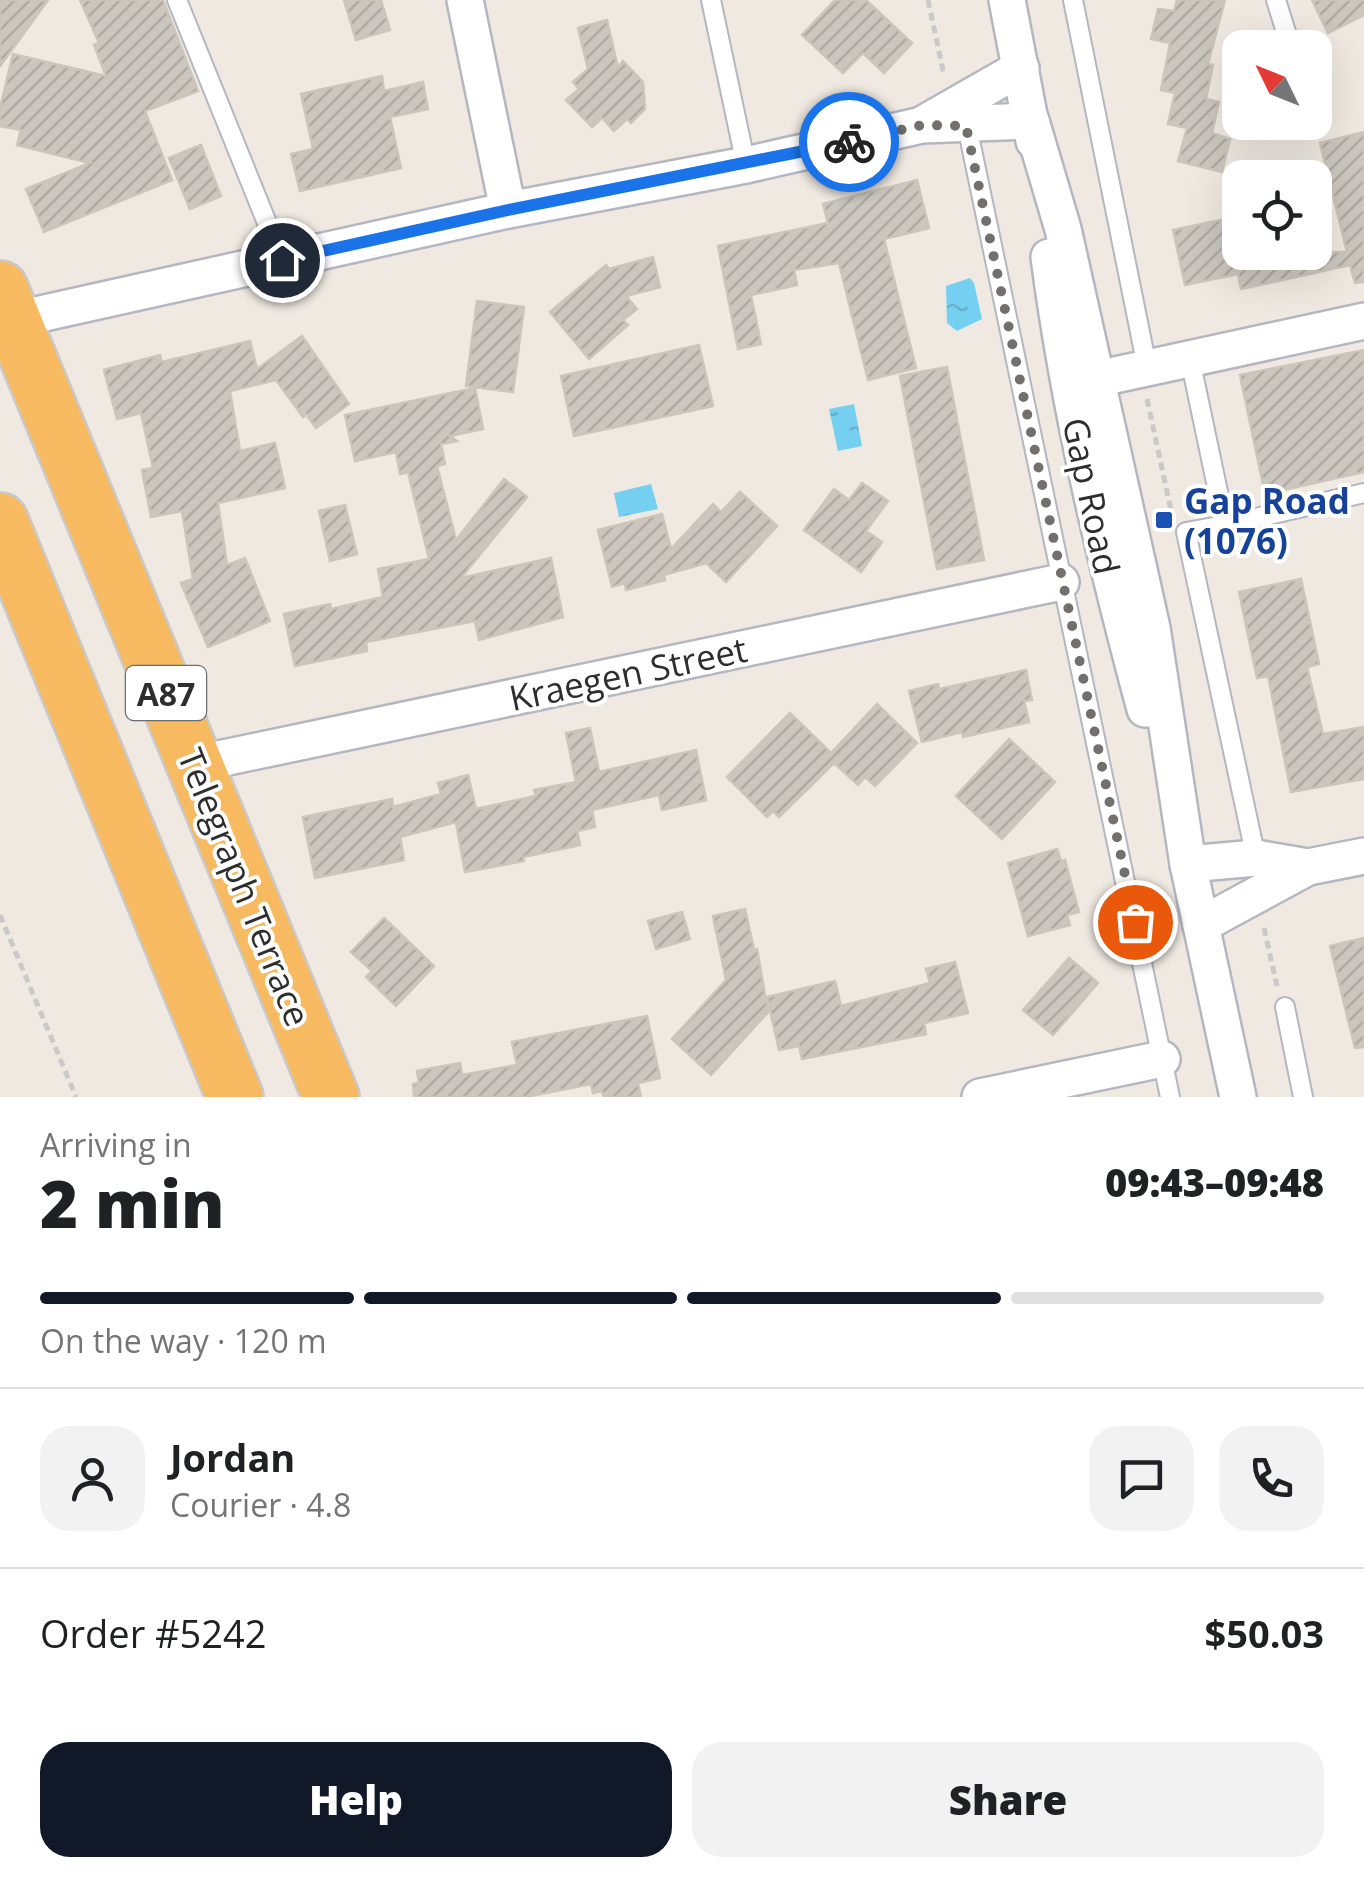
<!DOCTYPE html>
<html lang="en">
<head>
<meta charset="utf-8">
<style>
	body { margin:0; font-family:"Open Sans",sans-serif; background:#f2f2f2; color:#202124; height:100vh; display:flex; flex-direction:column; font-size:38px; white-space:nowrap }
	* { box-sizing:border-box; margin:0 }
	p { font-size:32px; color:#757577 }
	.icon { flex:none; width:55px; height:55px; fill:none; stroke:currentColor; stroke-width:2; stroke-linecap:round; stroke-linejoin:round }
	.map { position:relative; height:1097px; overflow:hidden }
	.drawer { display:flex; flex-direction:column; background:#fff; flex:1 }
	.drawer>* { flex:none }
	.needle { width:65px; rotate:313deg }
	.tools { position:absolute; left:1222px; top:30px; display:grid; gap:20px }
	.tools a { display:grid; place-items:center; width:110px; height:110px; border-radius:20px; background:#fff; box-shadow:0 10px 40px #0002; font-size:50px }
	.pin { position:absolute; display:grid; place-items:center; width:85px; height:85px; color:#fff; margin:-42px; border:5px solid #fff; border-radius:50%; box-shadow:0 2px 10px #0007 }
	.courier { position:absolute; display:grid; place-items:center; width:100px; height:100px; margin:-50px; border:8px solid #1a73e8; border-radius:50%; background:#fff; color:#222; box-shadow:0 2px 12px #0007 }
	.headline em { font-style:normal; font-weight:800 }
	.headline div { display:flex; flex-direction:column-reverse }
	.headline { display:flex; align-items:center; justify-content:space-between; height:170px; padding:0 40px }
	h1 { font-size:65px; font-weight:800; line-height:75px }
	.bar { display:grid; grid-template-columns:repeat(4,1fr); gap:15px 10px; align-content:center; height:120px; padding:0 40px }
	.bar i { height:12px; border-radius:8px; background:#e0e0e0 }
	.bar .selected { background:#111827 }
	.bar p { grid-column:span 4 }
	.line { display:flex; align-items:center; gap:25px; padding:0 40px; border-top:2px solid #e0e0e0 }
	.line div { flex:1 }
	.round { display:grid; place-items:center; flex:none; width:105px; height:105px; border-radius:30px; background:#f2f2f2 }
	.button { display:flex; gap:20px; margin-top:auto; padding:20px 40px }
	.button a { flex:1; height:115px; border-radius:30px; background:#111827; color:#fff; font-size:40px; font-weight:800; line-height:115px; text-align:center }
	.button a+a { background:#f2f2f2; color:#202124 }
	.map>svg:first-child { display:block }
</style>
</head>
<body>
<div class="map">
<svg width="1364" height="1097" viewBox="0 0 1364 1097">
	<defs>
		<pattern id="water-ripples" width="26" height="14" patternUnits="userSpaceOnUse" patternTransform="scale(2.5)"><rect width="26" height="14" fill="#75cff0"/><path d="M2 4q2-2 4 0t4 0M15 11q2-2 4 0t4 0" fill="none" stroke="#66b2ce"/></pattern>
		<pattern id="building-hatch" width="6" height="6" patternUnits="userSpaceOnUse" patternTransform="scale(2.5)"><rect width="6" height="6" fill="#cbc7bf"/><path d="M-1 1l2-2M0 6l6-6M5 7l2-2" fill="none" stroke="#afaba4"/></pattern>
	</defs>
	<rect width="100%" height="100%" fill="#efe9e1"/>
	<g fill="url(#water-ripples)">
		<path d="M970,278L974,283L982,319L957,331L947,323L946,286Z"/>
		<path d="M854,404L862,446L838,451L829,409Z"/>
		<path d="M651,484L658,509L619,517L614,493Z"/>
	</g>
	<g fill="url(#building-hatch)" stroke="#cbc5ba" stroke-width="2.5">
		<path d="M0,0H48L0,66Z"/>
		<path d="M80,0H163L198,91L145,111L172,180L44,232L26,189L90,163L17,145L21,130L0,126V108L13,54L106,76L94,45L99,43Z"/>
		<path d="M344,0H381L390,30L356,40Z"/>
		<path d="M835,0H866L912,43L884,73L863,53L843,73L802,35Z"/>
		<path d="M1177,0H1225L1208,64L1213,65L1206,99L1219,102L1212,133L1230,139L1222,172L1178,161L1187,128L1168,124L1175,93L1161,90L1170,43L1151,39L1158,9L1174,11Z"/>
		<path d="M1312,0H1364V15L1328,33Z"/>
		<path d="M607,20L618,68L623,61L643,82L645,109L631,123L627,119L614,131L602,118L592,127L566,100L579,89L573,82L588,69L578,28Z"/>
		<path d="M382,76L384,91L423,82L428,109L390,117L401,168L300,191L291,154L313,149L301,94Z"/>
		<path d="M1364,132V282L1355,283L1350,265L1241,289L1238,274L1185,285L1173,230L1240,216V252H1347L1320,143Z"/>
		<path d="M201,145L221,196L190,209L169,158Z"/>
		<path d="M917,180L929,228L884,239L916,368L868,380L839,263L794,270L797,285L751,295L761,344L738,349L718,246L828,223L823,204Z"/>
		<path d="M653,257L660,287L626,296L637,309L623,320L628,325L589,359L550,312L606,265L609,269Z"/>
		<path d="M477,301L524,307L513,392L466,386Z"/>
		<path d="M302,336L349,404L316,428L306,414L303,417L276,380L230,391L240,451L275,443L285,488L218,503L227,565L245,558L270,621L208,647L181,583L193,579L182,511L151,517L142,470L153,468L141,413L117,419L104,370L160,355L162,362L250,341L257,369Z"/>
		<path d="M699,345L713,406L574,436L561,376Z"/>
		<path d="M1364,350V472L1265,494L1240,375Z"/>
		<path d="M947,367L984,560L937,569L900,376Z"/>
		<path d="M475,388L483,429L450,436L457,441L441,444L445,464L437,466L456,540L504,479L527,497L461,578L551,558L563,617L479,640L475,621L366,642L367,651L295,666L284,614L330,604L331,609L383,597L378,569L429,559L408,472L400,474L396,452L355,461L345,415Z"/>
		<path d="M862,483L888,501L866,531L882,542L861,572L804,530L834,489L849,500Z"/>
		<path d="M740,492L777,526L726,582L706,563L664,575L665,580L626,590L625,583L612,587L598,530L662,514L671,549L713,504L721,512Z"/>
		<path d="M345,505L357,554L330,561L319,511Z"/>
		<path d="M1301,579L1319,664L1307,667L1323,734L1364,727V779L1291,792L1268,676L1257,678L1239,592Z"/>
		<path d="M1026,670L1032,700L1024,701L1029,722L963,737L962,732L922,742L909,691L938,684L939,689Z"/>
		<path d="M877,704L917,743L875,786L865,777L858,785L834,763L779,817L773,811L767,817L727,777L790,713L831,753Z"/>
		<path d="M590,728L599,772L696,750L706,800L662,810L659,795L592,810L595,827L577,831L580,845L523,857L524,861L465,872L456,822L400,837L404,860L315,878L303,817L392,799L393,807L441,794L438,783L468,775L476,809L536,796L534,790L576,782L566,733Z"/>
		<path d="M1009,739L1055,782L1002,839L956,796Z"/>
		<path d="M1057,849L1061,861L1065,860L1079,912L1067,915L1070,925L1028,936L1008,863Z"/>
		<path d="M745,909L754,949H757L768,1012L711,1075L672,1039L726,980L713,916Z"/>
		<path d="M682,912L690,939L656,949L648,921Z"/>
		<path d="M384,918L434,966L396,1006L366,977L372,971L351,952Z"/>
		<path d="M1364,938V1047L1355,1048L1330,946Z"/>
		<path d="M1069,958L1098,983L1053,1035L1023,1010Z"/>
		<path d="M955,962L968,1013L924,1023L926,1034L802,1059L799,1046L779,1050L767,997L835,981L841,1006L930,983L926,969Z"/>
		<path d="M647,1016L660,1078L638,1083L641,1097H604L602,1091L593,1093L591,1084L526,1097H414L413,1084L419,1083L417,1071L460,1063L462,1075L517,1065L512,1042Z"/>
	</g>
	<g fill="none" stroke-linecap="round" stroke-linejoin="round">
		<defs>
			<g id="service">
				<path d="M177,0L282,260"/>
				<path d="M711,0L746,165"/>
				<path d="M1073,0L1147,367"/>
				<path d="M1276,0L1291,48"/>
				<path d="M967,126L1170,1097"/>
				<path d="M1190,359L1225,525L1186,532L1256,858"/>
				<path d="M1225,525L1364,493"/>
				<path d="M1285,1007L1303,1097"/>
			</g>
			<g id="minor">
				<path d="M465,0L508,210"/>
				<path d="M1007,0L1034,141"/>
				<path d="M1031,121L1063,229L1152,628L1188,864L1238,1097"/>
				<path d="M923,124L1021,68"/>
				<path d="M1049,257C1069,410 1105,560 1145,709"/>
				<path d="M13,320L508,210L746,165L922,125L1031,121"/>
				<path d="M1078,383L1364,321"/>
				<path d="M195,764L1061,582"/>
				<path d="M1188,864L1256,858L1308,867"/>
				<path d="M1201,925L1308,867L1364,856"/>
				<path d="M980,1097L1162,1059"/>
			</g>
			<g id="trunk">
				<path d="M0,289L331,1097"/>
				<path d="M0,521L235,1097"/>
			</g>
		</defs>
		<use href="#service" stroke="#b4b7c1" stroke-width="22"/>
		<use href="#minor" stroke="#b4b7c1" stroke-width="40"/>
		<use href="#trunk" stroke="#c9c9c9" stroke-width="60"/>
		<g stroke="#c9c9c9" stroke-width="5" stroke-dasharray="8 5" stroke-linecap="butt">
			<path d="M928,0L944,75"/>
			<path d="M1147,399L1172,515"/>
			<path d="M0,915L76,1097"/>
			<path d="M1264,928L1277,986"/>
		</g>
		<use href="#service" stroke="#fff" stroke-width="18"/>
		<use href="#minor" stroke="#fff" stroke-width="35"/>
		<use href="#trunk" stroke="#f8ba60" stroke-width="55"/>
	</g>
	<g fill="none" stroke-linecap="round" stroke-linejoin="round">
		<path stroke="#726f6d" stroke-width="10" stroke-dasharray="0 18" d="M849,142L922,125L966,126L1135,922"/>
		<path stroke="#1a73e8" stroke-width="12" d="M282,260L508,210L849,142"/>
	</g>
	<rect fill="#1a4fb4" stroke="#fff" stroke-width="4" x="1154" y="510" width="20" height="20" rx="5"/>
	<g text-anchor="middle" dominant-baseline="central" stroke-width="8" stroke-linejoin="round" paint-order="stroke">
		<rect fill="#fff" stroke="#6d6d6d" stroke-width="2.5" x="126" y="666" width="80" height="54" rx="8"/>
		<g font-size="32" font-weight="bold" fill="#2e2e2e">
			<text x="166" y="693">A87</text>
		</g>
		<g font-size="35" fill="#2e2e2e" stroke="#fff">
			<text transform="translate(1092 496) rotate(78)">Gap Road</text>
			<text transform="translate(628 673) rotate(-12)">Kraegen Street</text>
			<text transform="translate(245 887) rotate(68)">Telegraph Terrace</text>
		</g>
		<g font-size="35" font-weight="bold" fill="#164399" stroke="#fff" text-anchor="start">
			<text x="1184" y="500">Gap Road<tspan x="1184" dy="40">(1076)</tspan></text>
		</g>
	</g>
</svg>
<div class="tools">
<a><svg class="needle" viewBox="-14 -14 28 28"><path d="M0-13l5 13h-10z" fill="#e53935"/><path d="M0 13l5-13h-10z" fill="#757577"/></svg></a>
<a><svg class="icon" aria-label="locate" viewBox="0 0 24 24"><circle cx="12" cy="12" r="6"/><path d="M12 2v4M12 18v4M2 12h4M18 12h4"/></svg></a>
</div>
<div class="pin" style="left:1135px;top:922px;background:#ea580c"><svg class="icon" aria-label="bag" viewBox="0 0 24 24"><path d="M5 8h14l-1 12H6zM9 8a3 3 0 0 1 6 0"/></svg></div>
<div class="pin" style="left:282px;top:260px;background:#1f2937"><svg class="icon" aria-label="home" viewBox="0 0 24 24"><path d="M3 11l9-7 9 7M6 9v11h12V9"/></svg></div>
<div class="courier" style="left:849px;top:142px"><svg class="icon" aria-label="bike" viewBox="0 0 24 24"><circle cx="6" cy="16" r="4"/><circle cx="18" cy="16" r="4"/><path d="M6 16l4-8h5l3 8M10 8l3 8H6M13 5h3"/></svg></div>
</div>
<section class="drawer">
<div class="headline"><div><h1>2 min</h1><p>Arriving in</p></div><em>09:43–09:48</em></div>
<div class="bar"><i class="selected"></i><i class="selected"></i><i class="selected"></i><i></i><p>On the way · 120 m</p></div>
<div class="line" style="height:180px"><a class="round"><svg class="icon" aria-label="person" viewBox="0 0 24 24"><circle cx="12" cy="8" r="4"/><path d="M4 21q1-7 8-7t8 7"/></svg></a><div><b>Jordan</b><p>Courier · 4.8</p></div><a class="round"><svg class="icon" aria-label="chat" viewBox="0 0 24 24"><path d="M4 5h16v11H9l-5 4z"/></svg></a><a class="round"><svg class="icon" aria-label="phone" viewBox="0 0 24 24"><path d="M5 4h4l2 5-3 2q2 4 5 5l2-3 5 2v4C11 20 4 13 5 4z"/></svg></a></div>
<div class="line" style="height:130px"><div>Order #5242</div><b>$50.03</b></div>
<div class="button"><a>Help</a><a>Share</a></div>
</section>
</body>
</html>
